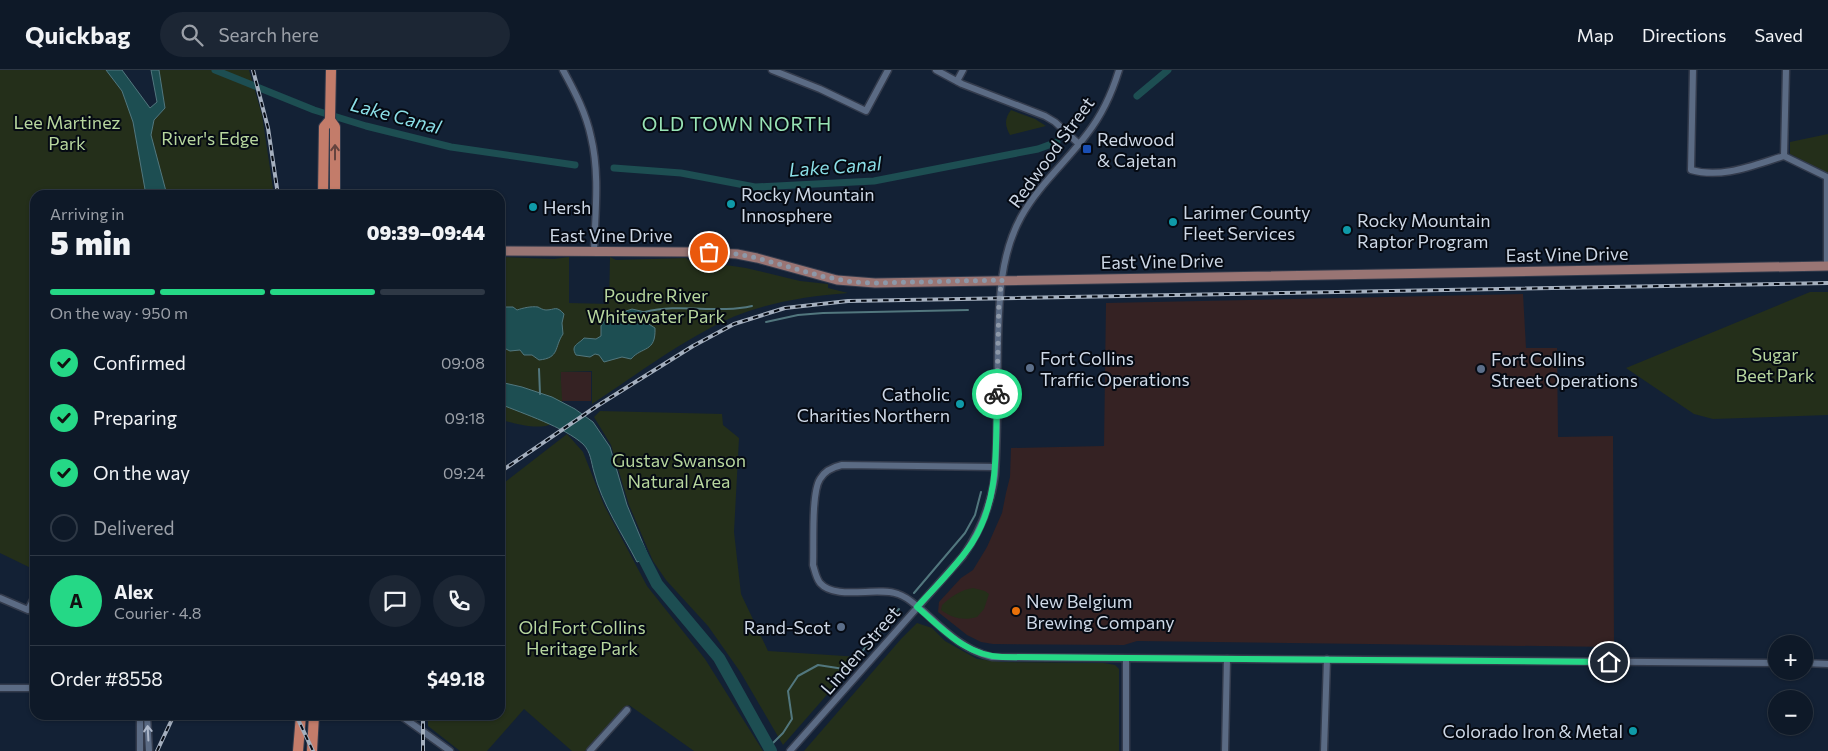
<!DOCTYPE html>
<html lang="en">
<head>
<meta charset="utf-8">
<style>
	body { margin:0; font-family:Commissioner,sans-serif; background:#1c2634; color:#f1f3f6; height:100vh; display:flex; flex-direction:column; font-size:19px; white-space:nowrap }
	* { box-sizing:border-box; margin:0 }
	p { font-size:16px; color:#9ba0a8 }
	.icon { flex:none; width:28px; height:28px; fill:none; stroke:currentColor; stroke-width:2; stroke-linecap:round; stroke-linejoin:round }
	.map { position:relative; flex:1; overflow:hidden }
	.side { position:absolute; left:30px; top:120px; width:475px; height:530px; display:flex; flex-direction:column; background:#0e1928; border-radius:15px; box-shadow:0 1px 4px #0004,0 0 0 1px #2e3845 }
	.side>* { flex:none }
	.controls { position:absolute; left:1768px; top:565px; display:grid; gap:10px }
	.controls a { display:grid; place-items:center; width:45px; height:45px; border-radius:50%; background:#0e1928; box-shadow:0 1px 4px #0004,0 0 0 1px #2e3845; font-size:25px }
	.pin { position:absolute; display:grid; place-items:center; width:42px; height:42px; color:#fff; margin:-21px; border:2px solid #fff; border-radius:50%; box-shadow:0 1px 5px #0007 }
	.courier { position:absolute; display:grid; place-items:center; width:50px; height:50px; margin:-25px; border:4px solid #25d886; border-radius:50%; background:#fff; color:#222; box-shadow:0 1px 6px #0007 }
	.headline em { font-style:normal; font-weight:800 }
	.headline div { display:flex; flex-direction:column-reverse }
	.headline { display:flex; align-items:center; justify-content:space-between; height:85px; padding:0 20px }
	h1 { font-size:32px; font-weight:800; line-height:38px }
	.bar { display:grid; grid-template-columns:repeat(4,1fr); gap:8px 5px; align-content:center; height:60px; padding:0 20px }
	.bar i { height:6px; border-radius:4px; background:#2e3845 }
	.bar .selected { background:#25d886 }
	.bar p { grid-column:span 4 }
	.line { display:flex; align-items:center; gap:12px; padding:0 20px; border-top:1px solid #2e3845 }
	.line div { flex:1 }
	.round { display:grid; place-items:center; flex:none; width:52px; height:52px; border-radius:26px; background:#1c2634 }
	ol { padding:0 20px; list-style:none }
	li { display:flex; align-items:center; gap:15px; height:55px }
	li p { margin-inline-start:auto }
	li .icon { padding:5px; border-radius:50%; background:#25d886; color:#111; stroke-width:4 }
	li:last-child { color:#9ba0a8 }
	li i { width:28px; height:28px; border:2px solid #2e3845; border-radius:50% }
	header { display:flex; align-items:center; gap:30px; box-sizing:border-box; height:70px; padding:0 25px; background:#0e1928; border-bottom:1px solid #2e3845 }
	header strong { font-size:24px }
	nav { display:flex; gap:28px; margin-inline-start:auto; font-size:18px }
	.search { width:350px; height:45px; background:#1c2634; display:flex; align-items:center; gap:12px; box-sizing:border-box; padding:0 18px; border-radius:28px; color:#9ba0a8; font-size:19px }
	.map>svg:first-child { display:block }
</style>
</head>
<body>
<header>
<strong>Quickbag</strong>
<div class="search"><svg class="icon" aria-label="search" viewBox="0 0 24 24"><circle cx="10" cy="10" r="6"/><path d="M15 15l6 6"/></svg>Search here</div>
<nav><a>Map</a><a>Directions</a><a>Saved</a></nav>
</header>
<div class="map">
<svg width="1828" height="681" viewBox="0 0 1828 681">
	<rect width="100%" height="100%" fill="#132135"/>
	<g fill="#352223">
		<path d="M1523,224L1526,278H1557L1558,367L1613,366L1614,577L1137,571L1124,575L993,574L981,572L967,565L938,542L939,532L961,508L973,500L987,477L1002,443L1006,423L1010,407L1011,378L1104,376L1106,233Z"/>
		<rect x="561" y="302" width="30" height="29"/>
	</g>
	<g fill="#242f1a">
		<path d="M0,0H106L122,21L133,52L146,125H35V500L0,483Z"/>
		<path d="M159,0H249L262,45L274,125H167L150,65L154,50L165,38Z"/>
		<path d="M1011,40L1035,49L1046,56L1010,65C1005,56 1004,49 1011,40Z"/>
		<path d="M1828,64V103L1790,84V72Z"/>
		<path d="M500,187L554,189L569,187V233L609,234L610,187L616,190L686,188L690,191L719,194L746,198L800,211L828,214V218L848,223C809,226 769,232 733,247C683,269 638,304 592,334V301L561,302C560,312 564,333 561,342C554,367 517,353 500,350Z"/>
		<path d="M1810,222H1828V345L1713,349L1694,344L1626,298Z"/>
		<path d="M600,341L722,344L723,355L739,368L734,462L741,524L768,581L860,587L783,675L741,603L708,556L666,510L653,491L629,435L611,375L594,347Z"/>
		<path d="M567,364L583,382L604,435L647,516L705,589L763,681H694L629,635L585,681H572L524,639L487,681H460L428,656V645H500V416Z"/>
		<path d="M973,518L985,521L989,524L984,539L977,547C963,551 952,548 941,540L942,535C952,526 960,520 973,518Z"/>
		<path d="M917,553L932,558L945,571L977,589L1002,592L1104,593L1115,595L1119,599V681H804L901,569Z"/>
	</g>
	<g fill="#1d4e52" stroke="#52777e">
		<path d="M106,0H122L150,38L157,32L151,0H159L165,38L154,50L151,65L167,125H146L133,52L122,21Z"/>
		<path d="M501,237H513L517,240C523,238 531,236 538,237C540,238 543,240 546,240C555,240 556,235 564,244L562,253L563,264C554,277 560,288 539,290L532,285H524L520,280L510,281L500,276Z"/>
		<path d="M632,239L645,242L644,251L655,258C656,283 642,276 631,289L622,287L604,292L599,285L595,284L590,287L576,285C570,275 579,274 584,268L596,269L601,266V256L606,248Z"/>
		<path d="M500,312L522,317L552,327L575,339L593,352L610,377L627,435L649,488L637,492C622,463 602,434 594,402C591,392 591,382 583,374C564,357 524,344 500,334Z"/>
	</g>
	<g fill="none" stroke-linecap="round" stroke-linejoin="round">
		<g stroke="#52777e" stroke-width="2">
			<path d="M645,242C680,233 717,244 752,236"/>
			<path d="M766,252L798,245L823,243L968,240"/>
			<path d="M539,299L540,324"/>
			<path d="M914,523L965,463L975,445L981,422"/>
			<path d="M769,677L783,663L792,649L788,621L798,606L818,595L844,599L851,594L899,539"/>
		</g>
		<g stroke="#1d4e52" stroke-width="7">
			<path d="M215,0L314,40L366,56L451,77L575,95"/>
			<path d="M1137,26L1168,0"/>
			<path d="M614,98L681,103L755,117L874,111L1038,79L1057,72"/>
		</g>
		<path stroke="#1d4e52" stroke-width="12" d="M637,475L657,514L719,588L771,681"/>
		<defs>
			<g id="minor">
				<path d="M563,0C575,22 586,43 591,67C600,104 595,144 594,182"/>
				<path d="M772,0L820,19L866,41L888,0"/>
				<path d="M936,0L962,14L1045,46L1055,52L1079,74"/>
				<path d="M1693,0L1691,100C1722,109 1754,95 1784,86"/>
				<path d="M957,11L963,0"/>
				<path d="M1784,86L1827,107V196"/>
				<path d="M1784,86L1786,0"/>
				<path d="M995,397L842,395C833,397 825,400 820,409C811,423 814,476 813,495C815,501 816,508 820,513C836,531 877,516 898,524C908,527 915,535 923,541C944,560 963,580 992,587L1776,593"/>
				<path d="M0,528L28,540L35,526"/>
				<path d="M1804,593L1828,594"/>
				<path d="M0,618H35"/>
				<path d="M147,645L149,681"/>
				<path d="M400,645L450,681"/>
				<path d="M140,681V645"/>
				<path d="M590,681L627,640"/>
				<path d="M790,681L963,486C981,460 991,435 995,405C998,361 997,316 998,272C999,231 1000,185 1021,147C1038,116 1066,92 1087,64C1102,45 1112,23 1119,0"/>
				<path d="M1126,681V589"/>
				<path d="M1225,681L1227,589"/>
				<path d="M1324,681L1327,589"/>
			</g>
			<path id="major" d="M500,181L695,182L737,184L757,188L837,210L875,213L1828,196"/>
			<g id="highway">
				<path d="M331,0L330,50L335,57V125"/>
				<path d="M323,125L324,57L330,50"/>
				<path d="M298,681L301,645"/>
				<path d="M312,681L314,645"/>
			</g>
		</defs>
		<use href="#minor" stroke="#333b4c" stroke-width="9"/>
		<use href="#major" stroke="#333b4c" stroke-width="11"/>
		<use href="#highway" stroke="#333b4c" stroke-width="12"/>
		<use href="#minor" stroke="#5b6b84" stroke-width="6"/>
		<use href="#major" stroke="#997574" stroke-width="9"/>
		<use href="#highway" stroke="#c37c6a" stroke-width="10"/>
		<defs>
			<g id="rail">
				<path d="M253,0L268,58L278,125"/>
				<path d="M500,402L597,336L693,276L734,254L785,238L848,231L1828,213"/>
				<path d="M296,645L313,681"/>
				<path d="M157,681L174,645"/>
				<path d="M423,681V645"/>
			</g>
		</defs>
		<use href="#rail" stroke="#a4afbe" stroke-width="4"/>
		<use href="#rail" stroke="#050a13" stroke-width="2" stroke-dasharray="5.5" stroke-linecap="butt"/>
	</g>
	<defs><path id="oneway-shaft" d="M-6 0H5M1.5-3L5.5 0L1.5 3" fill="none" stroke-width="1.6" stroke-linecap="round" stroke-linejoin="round" transform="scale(1.25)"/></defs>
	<use stroke="#64433e" href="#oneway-shaft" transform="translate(335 82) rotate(-90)"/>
	<use stroke="#acb7c9" href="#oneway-shaft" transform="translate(148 663) rotate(-93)"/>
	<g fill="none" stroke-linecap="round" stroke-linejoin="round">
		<path stroke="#8d98a8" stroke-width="5" stroke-dasharray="0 9" d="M709,182L737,184L757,188L821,206L852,212L875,213L1002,210L999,229L997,324"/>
		<path stroke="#25d886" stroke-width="6" d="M997,324C995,374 1001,428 972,473C957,496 936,516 917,537C943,559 966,586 1002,587L1609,592"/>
	</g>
	<rect fill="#1a4fb4" stroke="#050a13" stroke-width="2" x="1082" y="74" width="10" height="10" rx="2.5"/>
	<g fill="#0f9aa8" stroke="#050a13" stroke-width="2">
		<circle cx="731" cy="134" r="5"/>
		<circle cx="533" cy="137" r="5"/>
		<circle cx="1173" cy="152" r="5"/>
		<circle cx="1347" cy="160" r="5"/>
		<circle cx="960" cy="334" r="5"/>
		<circle cx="1633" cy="661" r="5"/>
	</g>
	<g fill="#5c6f8a" stroke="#050a13" stroke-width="2">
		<circle cx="1030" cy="298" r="5"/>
		<circle cx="1481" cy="299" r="5"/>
		<circle cx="841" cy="557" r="5"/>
	</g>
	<circle fill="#e8710a" stroke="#050a13" stroke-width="2" cx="1016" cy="541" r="5"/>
	<g text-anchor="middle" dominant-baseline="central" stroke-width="4" stroke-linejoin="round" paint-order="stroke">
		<g font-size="18" fill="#b7d69e" stroke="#050a13">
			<text x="67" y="52">Lee Martinez<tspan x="67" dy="21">Park</tspan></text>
			<text x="210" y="68">River's Edge</text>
			<text x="656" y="225">Poudre River<tspan x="656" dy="21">Whitewater Park</tspan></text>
			<text x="1775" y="284">Sugar<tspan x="1775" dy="21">Beet Park</tspan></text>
			<text x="679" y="390">Gustav Swanson<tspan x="679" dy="21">Natural Area</tspan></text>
			<text x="582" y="557">Old Fort Collins<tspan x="582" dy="21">Heritage Park</tspan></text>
		</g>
		<g font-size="18" fill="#ced8e6" stroke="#050a13" text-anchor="start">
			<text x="1097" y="69">Redwood<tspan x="1097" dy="21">&amp; Cajetan</tspan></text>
			<text x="741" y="124">Rocky Mountain<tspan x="741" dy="21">Innosphere</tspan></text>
			<text x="543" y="137">Hersh</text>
			<text x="1183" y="142">Larimer County<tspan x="1183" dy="21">Fleet Services</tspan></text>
			<text x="1357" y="150">Rocky Mountain<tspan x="1357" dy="21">Raptor Program</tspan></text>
			<text x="1040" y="288">Fort Collins<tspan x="1040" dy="21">Traffic Operations</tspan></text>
			<text x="1491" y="289">Fort Collins<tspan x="1491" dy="21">Street Operations</tspan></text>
			<text x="950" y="324" text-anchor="end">Catholic<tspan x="950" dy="21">Charities Northern</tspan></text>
			<text x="1026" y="531">New Belgium<tspan x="1026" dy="21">Brewing Company</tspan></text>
			<text x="831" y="557" text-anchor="end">Rand-Scot</text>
			<text x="1623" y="661" text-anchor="end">Colorado Iron &amp; Metal</text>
		</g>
		<g font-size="18" fill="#ced8e6" stroke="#050a13">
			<text transform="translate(1051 82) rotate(-54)">Redwood Street</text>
			<text x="611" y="165">East Vine Drive</text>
			<text transform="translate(1567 184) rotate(-1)">East Vine Drive</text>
			<text transform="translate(1162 191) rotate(-1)">East Vine Drive</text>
			<text transform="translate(860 580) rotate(-49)">Linden Street</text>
		</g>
		<g font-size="19" font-style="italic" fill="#8bdfe7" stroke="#050a13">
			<text transform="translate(396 45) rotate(15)">Lake Canal</text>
			<text transform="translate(835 96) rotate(-4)">Lake Canal</text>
		</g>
		<g font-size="19" letter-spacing="1" fill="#98e4b5" stroke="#050a13">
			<text x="737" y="53">OLD TOWN NORTH</text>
		</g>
	</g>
</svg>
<div class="controls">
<a>+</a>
<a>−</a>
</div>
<div class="pin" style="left:709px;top:182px;background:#ea580c"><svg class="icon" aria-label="bag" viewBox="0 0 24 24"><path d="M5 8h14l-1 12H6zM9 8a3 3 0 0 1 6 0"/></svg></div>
<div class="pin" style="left:1609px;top:592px;background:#1f2937"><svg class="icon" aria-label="home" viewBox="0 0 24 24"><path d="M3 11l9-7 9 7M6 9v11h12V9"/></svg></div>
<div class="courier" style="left:997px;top:324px"><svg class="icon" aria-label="bike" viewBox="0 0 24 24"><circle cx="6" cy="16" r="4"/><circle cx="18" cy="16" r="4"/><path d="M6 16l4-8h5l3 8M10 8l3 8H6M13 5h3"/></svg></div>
<section class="side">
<div class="headline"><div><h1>5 min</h1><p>Arriving in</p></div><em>09:39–09:44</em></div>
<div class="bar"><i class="selected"></i><i class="selected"></i><i class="selected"></i><i></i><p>On the way · 950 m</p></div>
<ol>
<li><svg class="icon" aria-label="check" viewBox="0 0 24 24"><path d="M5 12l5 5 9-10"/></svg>Confirmed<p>09:08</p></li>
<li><svg class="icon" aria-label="check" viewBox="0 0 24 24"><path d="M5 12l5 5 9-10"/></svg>Preparing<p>09:18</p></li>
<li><svg class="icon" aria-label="check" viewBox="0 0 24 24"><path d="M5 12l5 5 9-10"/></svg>On the way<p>09:24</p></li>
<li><i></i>Delivered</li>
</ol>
<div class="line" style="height:90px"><b class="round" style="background:#25d886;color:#111">A</b><div><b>Alex</b><p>Courier · 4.8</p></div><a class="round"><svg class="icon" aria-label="chat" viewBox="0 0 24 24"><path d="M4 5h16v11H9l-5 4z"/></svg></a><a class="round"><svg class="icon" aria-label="phone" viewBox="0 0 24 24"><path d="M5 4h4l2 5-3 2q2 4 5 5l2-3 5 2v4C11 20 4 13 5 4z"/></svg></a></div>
<div class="line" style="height:65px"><div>Order #8558</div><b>$49.18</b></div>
</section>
</div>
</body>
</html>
